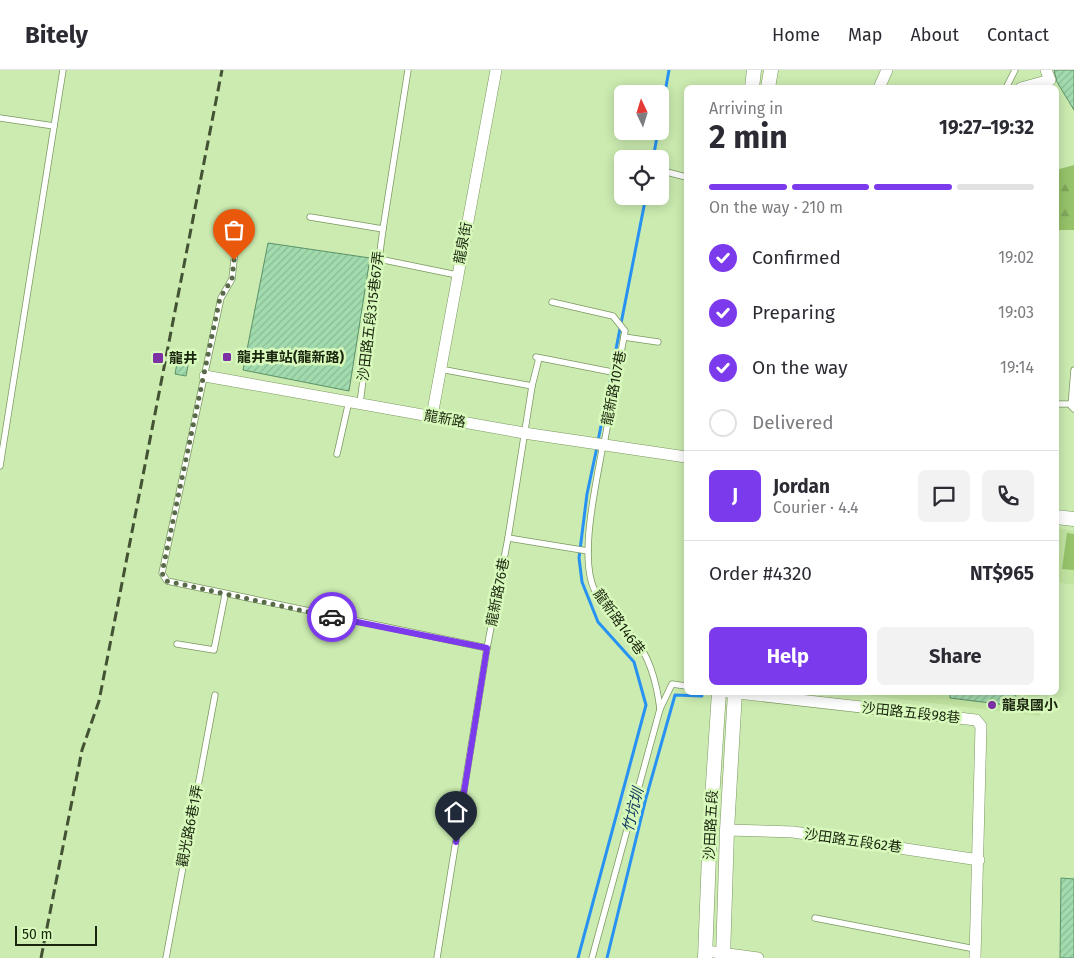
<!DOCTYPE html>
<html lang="en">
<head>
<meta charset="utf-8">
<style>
	body { margin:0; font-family:"Fira Sans","Noto Sans TC",sans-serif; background:#f2f2f3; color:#2b2b33; height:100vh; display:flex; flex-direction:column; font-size:19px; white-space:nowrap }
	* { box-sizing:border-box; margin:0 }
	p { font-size:16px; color:#7c7c81 }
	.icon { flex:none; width:28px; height:28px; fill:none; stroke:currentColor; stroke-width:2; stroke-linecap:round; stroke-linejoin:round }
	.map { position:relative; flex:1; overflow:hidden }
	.drawer { position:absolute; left:684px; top:15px; width:375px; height:610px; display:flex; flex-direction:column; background:#fff; border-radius:8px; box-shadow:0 2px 12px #0003 }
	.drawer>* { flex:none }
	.needle { width:32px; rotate:356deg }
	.controls { position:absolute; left:614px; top:15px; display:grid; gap:10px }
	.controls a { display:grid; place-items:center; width:55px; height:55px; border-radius:8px; background:#fff; box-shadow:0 2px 12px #0003; font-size:25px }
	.scale { position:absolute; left:15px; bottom:12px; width:82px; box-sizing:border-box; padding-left:5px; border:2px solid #1a250e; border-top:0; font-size:14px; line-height:18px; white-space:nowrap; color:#1a250e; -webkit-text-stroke:4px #d8f9bc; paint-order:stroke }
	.pin { position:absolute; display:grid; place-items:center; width:42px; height:42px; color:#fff; margin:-51px -21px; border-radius:50% 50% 50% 0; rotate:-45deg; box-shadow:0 0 5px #0007 }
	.pin .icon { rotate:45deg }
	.courier { position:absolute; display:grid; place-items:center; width:50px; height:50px; margin:-25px; border:4px solid #7c3aed; border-radius:50%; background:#fff; color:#222; box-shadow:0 1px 6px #0007 }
	.summary em { font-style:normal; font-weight:700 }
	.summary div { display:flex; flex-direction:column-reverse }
	.summary { display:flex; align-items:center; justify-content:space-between; height:85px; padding:0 25px }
	h1 { font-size:32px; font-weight:700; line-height:38px }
	.bar { display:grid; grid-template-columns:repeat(4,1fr); gap:8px 5px; align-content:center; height:60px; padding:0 25px }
	.bar i { height:6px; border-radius:4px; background:#e1e1e2 }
	.bar .on { background:#7c3aed }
	.bar p { grid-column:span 4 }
	.line { display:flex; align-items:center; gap:12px; padding:0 25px; border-top:1px solid #e1e1e2 }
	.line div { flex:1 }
	.round { display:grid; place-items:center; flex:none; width:52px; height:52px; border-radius:8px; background:#f2f2f3 }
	ol { padding:0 25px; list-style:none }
	li { display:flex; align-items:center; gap:15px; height:55px }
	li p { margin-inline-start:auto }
	li .icon { padding:5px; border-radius:50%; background:#7c3aed; color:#fff; stroke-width:4 }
	li:last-child { color:#7c7c81 }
	li i { width:28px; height:28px; border:2px solid #e1e1e2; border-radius:50% }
	.button { display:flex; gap:10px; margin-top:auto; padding:10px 25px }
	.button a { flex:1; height:58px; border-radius:8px; background:#7c3aed; color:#fff; font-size:20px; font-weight:700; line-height:58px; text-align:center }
	.button a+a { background:#f2f2f3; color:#2b2b33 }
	header { display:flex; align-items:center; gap:30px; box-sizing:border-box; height:70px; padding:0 25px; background:#fff; border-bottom:1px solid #e1e1e2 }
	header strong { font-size:24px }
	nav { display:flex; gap:28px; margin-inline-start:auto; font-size:18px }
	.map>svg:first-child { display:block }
</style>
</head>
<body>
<header>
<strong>Bitely</strong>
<nav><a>Home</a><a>Map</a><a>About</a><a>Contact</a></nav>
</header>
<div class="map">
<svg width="1074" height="888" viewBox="0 0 1074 888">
	<defs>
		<pattern id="forest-firs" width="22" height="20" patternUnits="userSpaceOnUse" patternTransform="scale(1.25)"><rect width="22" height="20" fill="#96c36a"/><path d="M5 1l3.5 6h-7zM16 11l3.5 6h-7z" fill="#81a75b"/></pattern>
		<pattern id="building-hatch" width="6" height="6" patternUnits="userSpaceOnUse" patternTransform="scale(1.25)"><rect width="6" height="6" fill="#a2dbae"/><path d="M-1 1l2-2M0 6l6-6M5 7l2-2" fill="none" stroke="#8bbc94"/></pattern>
	</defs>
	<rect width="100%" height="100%" fill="#cbebb0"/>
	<g fill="#c1e4a1">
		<path d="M1056,458L1074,461V515L1056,512Z"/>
		<path d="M846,623H1041L1040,646L847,623Z"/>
	</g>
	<path fill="#96c36a" d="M1067,463L1074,464V500L1062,499Z"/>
	<path fill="url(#forest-firs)" d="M1074,95V160H1056V100Z"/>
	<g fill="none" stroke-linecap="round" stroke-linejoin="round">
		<g stroke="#2892f2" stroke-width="3">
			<path d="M660,50L669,0"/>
			<path d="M653,89L658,61"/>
			<path d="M598,371L646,126"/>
			<path d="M578,888L646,635L634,592L598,552L582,512L579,488L587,424L597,377"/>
			<path d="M607,888L646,728L675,625L702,626"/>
		</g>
	</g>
	<g fill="url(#building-hatch)" stroke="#5c9269">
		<path d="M1054,0H1074V40L1057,12Z"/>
		<path d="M268,173L370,188L349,321L243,300Z"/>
		<path d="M179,283L190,285L186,306L175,304Z"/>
		<path d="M950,622H1016L1015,636L950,628Z"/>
		<path d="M1061,808L1074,809V888H1060Z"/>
	</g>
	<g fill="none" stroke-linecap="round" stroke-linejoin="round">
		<defs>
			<g id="service">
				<path d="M1006,18L1015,0"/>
				<path d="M0,48L54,56"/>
				<path d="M663,101L686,107"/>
				<path d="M310,147L383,159"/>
				<path d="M236,171L232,209L221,228L162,503L167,511L487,578"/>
				<path d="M379,189L457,205"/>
				<path d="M552,232L613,246L625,261L604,374"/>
				<path d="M624,267L658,272"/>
				<path d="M536,287L617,303"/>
				<path d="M440,299L532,316"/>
				<path d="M1074,300L1071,336L1074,339"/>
				<path d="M360,333L383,159L408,0"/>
				<path d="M1056,334H1071"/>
				<path d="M603,374C597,411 578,488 595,521C605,540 620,553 634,568C650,587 657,615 660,639"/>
				<path d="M337,384L349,331"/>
				<path d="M0,396L63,0"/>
				<path d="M508,468L588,481"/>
				<path d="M177,574L214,580L225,525"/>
				<path d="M815,848L975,879"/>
				<path d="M166,888L215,625"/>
				<path d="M437,888L487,578L508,468L532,316L539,288"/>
				<path d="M592,888L660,639L672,614L686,616"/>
			</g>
			<g id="minor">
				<path d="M879,18L887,0"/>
				<path d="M1021,18L1050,10L1046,0"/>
				<path d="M205,306L524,363L686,387"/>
				<path d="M432,346L496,0"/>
				<path d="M728,622L976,650L981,656L975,888"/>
				<path d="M727,760L793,762L979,790"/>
				<path d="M706,881L758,888"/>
			</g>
			<g id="tertiary">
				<path d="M752,18L754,0"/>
				<path d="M768,18L771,0"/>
				<path d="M1056,447L1074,449"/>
				<path d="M705,888L710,759L719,622"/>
				<path d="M723,888L727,760L735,622"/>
			</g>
		</defs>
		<use href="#service" stroke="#7b9860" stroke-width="7"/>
		<use href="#minor" stroke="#7b9860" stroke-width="12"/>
		<use href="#tertiary" stroke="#7b9860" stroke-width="15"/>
		<use href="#service" stroke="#fff" stroke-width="5.5"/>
		<use href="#minor" stroke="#fff" stroke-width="11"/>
		<use href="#tertiary" stroke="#fff" stroke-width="14"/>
		<path stroke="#435233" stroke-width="3" stroke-dasharray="10 5" stroke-linecap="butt" d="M41,888L82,680L99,631L222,0"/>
	</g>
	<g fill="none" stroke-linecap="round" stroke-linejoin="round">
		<path stroke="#586a47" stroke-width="5" stroke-dasharray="0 9" d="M234,190L232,209L220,228L162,503L166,511L332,547"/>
		<path stroke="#7c3aed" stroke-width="6" d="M332,547L487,578L456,772"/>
	</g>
	<g fill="#7c32a5" stroke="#d8f9bc" stroke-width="2">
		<rect x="222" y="282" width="10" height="10" rx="2.5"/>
		<rect x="152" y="282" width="12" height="12" rx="2.5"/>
		<circle cx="992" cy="635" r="5"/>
	</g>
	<g text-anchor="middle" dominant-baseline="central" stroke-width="5" stroke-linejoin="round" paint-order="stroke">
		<g font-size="14" fill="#1a250e" stroke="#d8f9bc">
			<text transform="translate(463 173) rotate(-79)">龍泉街</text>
			<text transform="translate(371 246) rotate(-83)">沙田路五段315巷67弄</text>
			<text transform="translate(614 318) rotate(-79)">龍新路107巷</text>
			<text transform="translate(445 349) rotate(10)">龍新路</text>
			<text transform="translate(498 522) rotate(-79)">龍新路76巷</text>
			<text transform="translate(619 552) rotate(54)">龍新路146巷</text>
			<text transform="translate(911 643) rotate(6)">沙田路五段98巷</text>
			<text transform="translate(711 755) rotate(-87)">沙田路五段</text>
			<text transform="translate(190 756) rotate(-79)">觀光路6巷1弄</text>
			<text transform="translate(853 771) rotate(8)">沙田路五段62巷</text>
		</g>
		<g font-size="14" font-weight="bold" fill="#1a250e" stroke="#d8f9bc" text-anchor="start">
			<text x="237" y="287">龍井車站(龍新路)</text>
			<text x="169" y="288">龍井</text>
			<text x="1002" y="635">龍泉國小</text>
		</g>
		<g font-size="15" font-style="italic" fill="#163d63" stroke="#d8f9bc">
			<text transform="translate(633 740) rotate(-76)">竹坑圳</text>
		</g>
	</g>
</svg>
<div class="controls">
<a><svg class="needle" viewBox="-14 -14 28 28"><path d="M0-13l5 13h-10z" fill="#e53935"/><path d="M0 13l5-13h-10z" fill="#7c7c81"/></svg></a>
<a><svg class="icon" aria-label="locate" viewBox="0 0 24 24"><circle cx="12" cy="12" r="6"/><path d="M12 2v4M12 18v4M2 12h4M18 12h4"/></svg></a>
</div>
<div class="scale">50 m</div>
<div class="pin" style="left:234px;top:190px;background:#ea580c"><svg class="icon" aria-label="bag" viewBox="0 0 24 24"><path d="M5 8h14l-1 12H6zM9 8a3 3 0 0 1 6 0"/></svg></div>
<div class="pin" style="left:456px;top:772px;background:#1f2937"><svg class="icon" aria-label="home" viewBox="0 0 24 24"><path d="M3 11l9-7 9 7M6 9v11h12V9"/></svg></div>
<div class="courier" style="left:332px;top:547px"><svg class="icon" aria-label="car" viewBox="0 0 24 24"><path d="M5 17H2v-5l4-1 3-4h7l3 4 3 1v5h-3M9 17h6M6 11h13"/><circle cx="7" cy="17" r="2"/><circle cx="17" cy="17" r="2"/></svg></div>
<section class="drawer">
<div class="summary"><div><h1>2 min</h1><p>Arriving in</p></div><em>19:27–19:32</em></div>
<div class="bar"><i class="on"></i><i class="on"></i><i class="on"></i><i></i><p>On the way · 210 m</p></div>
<ol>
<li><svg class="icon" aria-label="check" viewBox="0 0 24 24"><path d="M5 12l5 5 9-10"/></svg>Confirmed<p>19:02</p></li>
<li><svg class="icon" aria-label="check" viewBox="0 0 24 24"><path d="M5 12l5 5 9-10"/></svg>Preparing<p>19:03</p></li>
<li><svg class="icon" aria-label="check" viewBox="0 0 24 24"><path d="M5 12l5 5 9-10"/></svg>On the way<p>19:14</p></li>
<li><i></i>Delivered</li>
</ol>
<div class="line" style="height:90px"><b class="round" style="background:#7c3aed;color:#fff">J</b><div><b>Jordan</b><p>Courier · 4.4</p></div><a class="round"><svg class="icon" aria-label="chat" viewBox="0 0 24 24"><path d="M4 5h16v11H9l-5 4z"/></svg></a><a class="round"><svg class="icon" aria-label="phone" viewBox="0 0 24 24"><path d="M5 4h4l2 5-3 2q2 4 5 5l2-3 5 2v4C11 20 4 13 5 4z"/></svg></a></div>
<div class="line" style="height:65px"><div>Order #4320</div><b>NT$965</b></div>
<div class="button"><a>Help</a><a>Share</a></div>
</section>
</div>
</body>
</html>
